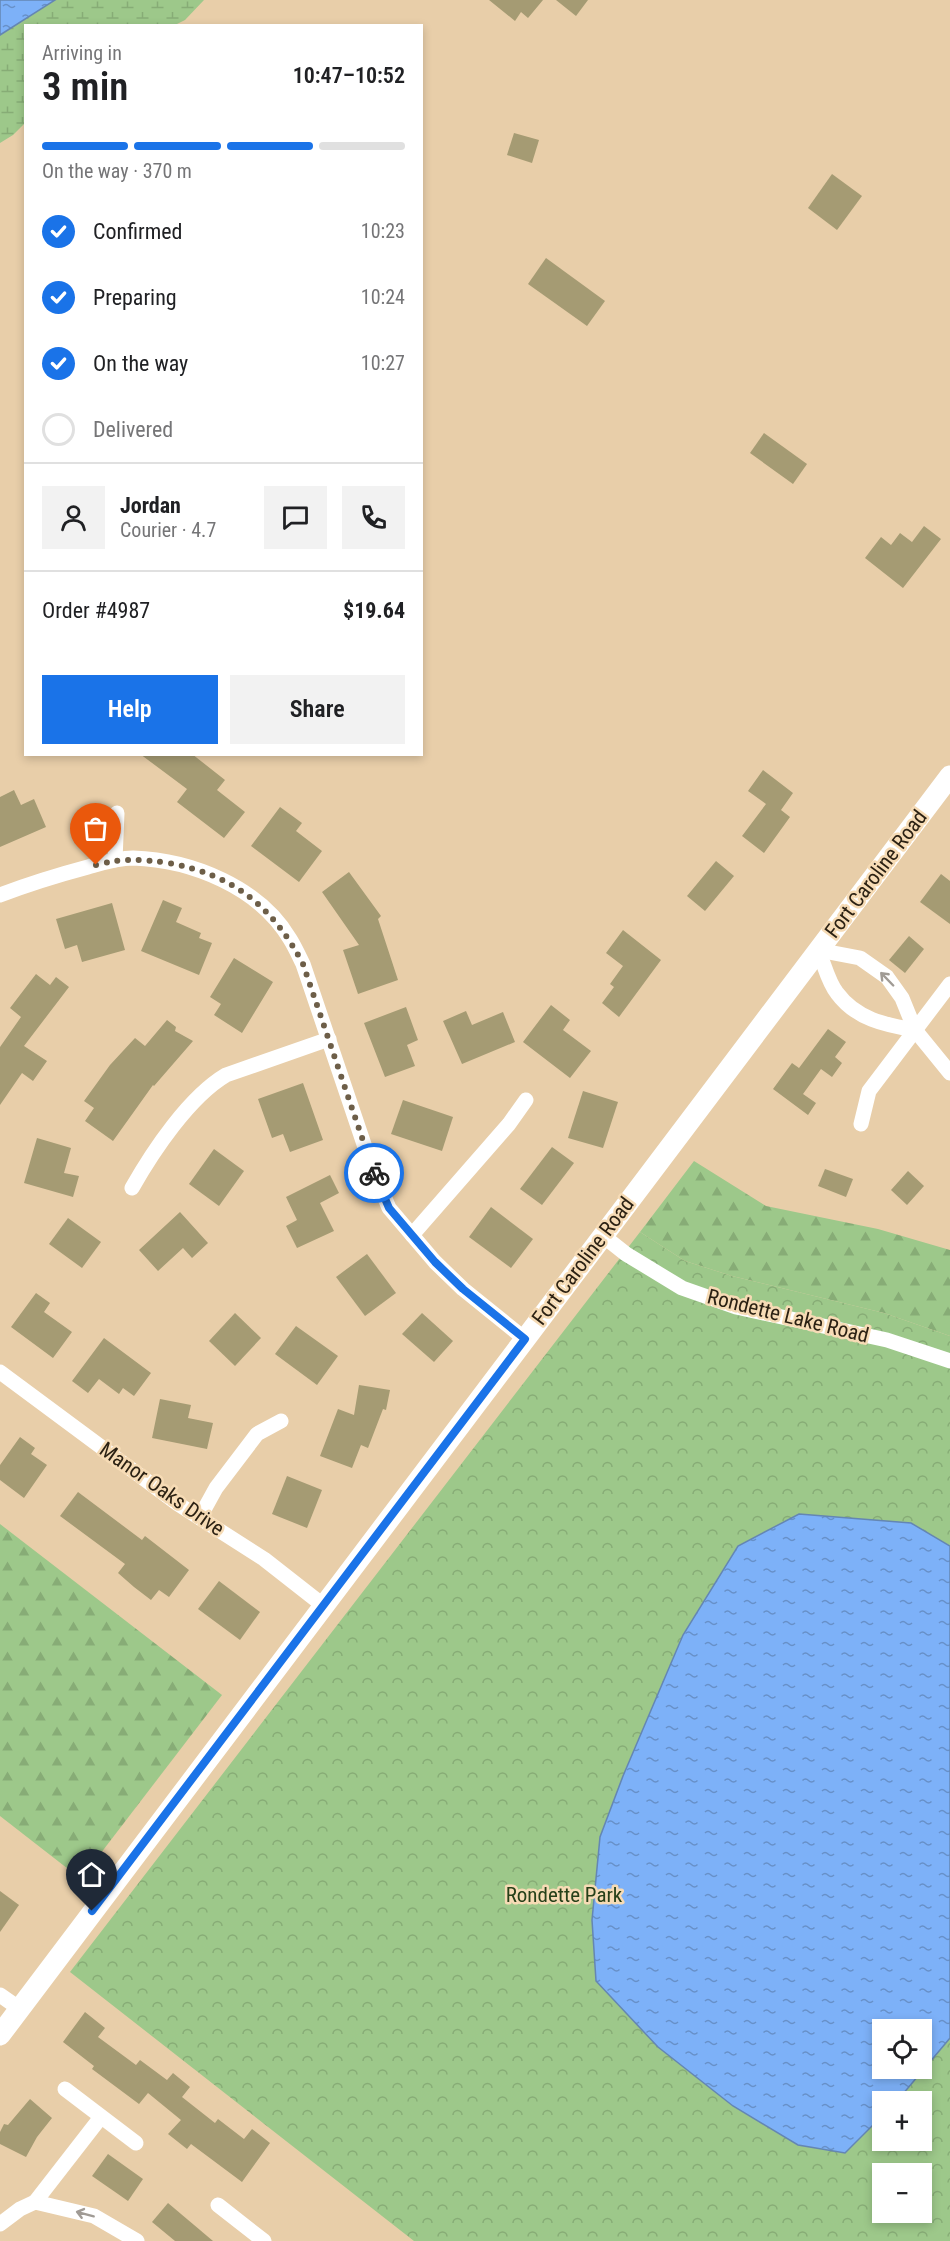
<!DOCTYPE html>
<html lang="en">
<head>
<meta charset="utf-8">
<style>
	body { margin:0; font-family:"Roboto Condensed",sans-serif; background:#f2f2f2; color:#202124; height:100vh; display:flex; flex-direction:column; font-size:22px; white-space:nowrap }
	* { box-sizing:border-box; margin:0 }
	p { font-size:20px; color:#757577 }
	.icon { flex:none; width:33px; height:33px; fill:none; stroke:currentColor; stroke-width:2; stroke-linecap:round; stroke-linejoin:round }
	.map { position:relative; flex:1; overflow:hidden }
	.drawer { position:absolute; left:24px; top:24px; width:399px; height:732px; display:flex; flex-direction:column; background:#fff; border-radius:0px; box-shadow:0 3px 9px #0003 }
	.drawer>* { flex:none }
	.fabs { position:absolute; left:872px; top:2019px; display:grid; gap:12px }
	.fabs a { display:grid; place-items:center; width:60px; height:60px; border-radius:0px; background:#fff; box-shadow:0 3px 9px #0003; font-size:30px }
	.pin { position:absolute; display:grid; place-items:center; width:51px; height:51px; color:#fff; margin:-62px -26px; border-radius:50% 50% 50% 0; rotate:-45deg; box-shadow:0 0 6px #0007 }
	.pin .icon { rotate:45deg }
	.courier { position:absolute; display:grid; place-items:center; width:60px; height:60px; margin:-30px; border:4px solid #1a73e8; border-radius:50%; background:#fff; color:#222; box-shadow:0 2px 8px #0007 }
	.head em { font-style:normal; font-weight:600 }
	.head div { display:flex; flex-direction:column-reverse }
	.head { display:flex; align-items:center; justify-content:space-between; height:102px; padding:0 18px }
	h1 { font-size:39px; font-weight:600; line-height:45px }
	.bar { display:grid; grid-template-columns:repeat(4,1fr); gap:9px 6px; align-content:center; height:72px; padding:0 18px }
	.bar i { height:8px; border-radius:4px; background:#e0e0e0 }
	.bar .selected { background:#1a73e8 }
	.bar p { grid-column:span 4 }
	.line { display:flex; align-items:center; gap:15px; padding:0 18px; border-top:2px solid #e0e0e0 }
	.line div { flex:1 }
	.round { display:grid; place-items:center; flex:none; width:63px; height:63px; border-radius:0px; background:#f2f2f2 }
	ol { padding:0 18px; list-style:none }
	li { display:flex; align-items:center; gap:18px; height:66px }
	li p { margin-inline-start:auto }
	li .icon { padding:6px; border-radius:50%; background:#1a73e8; color:#fff; stroke-width:4 }
	li:last-child { color:#757577 }
	li i { width:33px; height:33px; border:3px solid #e0e0e0; border-radius:50% }
	.cta { display:flex; gap:12px; margin-top:auto; padding:12px 18px }
	.cta a { flex:1; height:69px; border-radius:0px; background:#1a73e8; color:#fff; font-size:24px; font-weight:600; line-height:69px; text-align:center }
	.cta a+a { background:#f2f2f2; color:#202124 }
	.map>svg:first-child { display:block }
</style>
</head>
<body>
<div class="map">
<svg width="950" height="2241" viewBox="0 0 950 2241">
	<defs>
		<pattern id="forest-firs" width="22" height="20" patternUnits="userSpaceOnUse" patternTransform="scale(1.5)"><rect width="22" height="20" fill="#9dc88a"/><path d="M5 1l3.5 6h-7zM16 11l3.5 6h-7z" fill="#87ac76"/></pattern>
		<pattern id="wetland-marsh" width="20" height="14" patternUnits="userSpaceOnUse" patternTransform="scale(1.5)"><rect width="20" height="14" fill="#9dc88a"/><path d="M1 5h8M5 5V1M11 12h8M15 12V8" fill="none" stroke="#87ac76"/></pattern>
		<pattern id="park-crowns" width="20" height="18" patternUnits="userSpaceOnUse" patternTransform="scale(1.5)"><rect width="20" height="18" fill="#9dc88a"/><path d="M2 6a3 3 0 1 1 6 0M12 15a3 3 0 1 1 6 0" fill="none" stroke="#87ac76"/></pattern>
		<pattern id="water-ripples" width="26" height="14" patternUnits="userSpaceOnUse" patternTransform="scale(1.5)"><rect width="26" height="14" fill="#7db1f8"/><path d="M2 4q2-2 4 0t4 0M15 11q2-2 4 0t4 0" fill="none" stroke="#6790c8"/></pattern>
	</defs>
	<rect width="100%" height="100%" fill="#e8cea9"/>
	<g fill="url(#forest-firs)">
		<path d="M694,1161L766,1206L878,1229L950,1250V1336L884,1313L732,1276L685,1261L640,1232Z"/>
		<path d="M0,1524L222,1695L81,1879L0,1816Z"/>
	</g>
	<path fill="url(#wetland-marsh)" d="M55,0H204L185,20L175,25L26,26L25,123L13,135L0,143V35Z"/>
	<path fill="url(#park-crowns)" fill-rule="evenodd" d="M640,1232L685,1261L732,1276L884,1313L950,1336V2241H414L70,1972ZM882,2030H921V2068H882ZM882,2102H921V2140H882ZM882,2174H921V2212H882Z"/>
	<g fill="url(#water-ripples)" stroke="#6486b3" stroke-width="1.5" fill-rule="evenodd">
		<path d="M0,0H55L0,35Z"/>
		<path d="M799,1514L911,1523L950,1546V2038L897,2101L882,2102V2116L845,2153L798,2145L733,2106L658,2047L596,1981L592,1920L600,1837L623,1776L683,1635L738,1546ZM882,2030H921V2068H882Z"/>
	</g>
	<g fill="#a59b73">
		<path d="M489,0H543L528,18L521,12L515,21Z"/>
		<path d="M556,0H588L576,16Z"/>
		<path d="M514,133L539,140L532,163L507,155Z"/>
		<path d="M832,174L862,196L837,230L808,208Z"/>
		<path d="M546,258L605,301L587,326L528,284Z"/>
		<path d="M764,433L807,464L793,484L750,453Z"/>
		<path d="M924,526L941,539L903,588L865,558L881,537L891,545L900,533L912,542Z"/>
		<path d="M140,754H192L225,780L217,790L245,812L224,838L177,802L187,789Z"/>
		<path d="M763,770L793,793L781,810L790,817L764,853L742,836L766,804L748,791Z"/>
		<path d="M14,790L21,805L34,799L46,827L0,847V797Z"/>
		<path d="M280,807L302,823L296,831L322,851L299,882L251,846Z"/>
		<path d="M716,861L734,876L705,911L687,896Z"/>
		<path d="M349,872L381,916L378,919L398,980L358,994L343,950L359,945L322,892Z"/>
		<path d="M941,874L950,881V924L920,902Z"/>
		<path d="M163,900L182,908L176,922L201,933L199,938L212,943L199,975L141,951Z"/>
		<path d="M112,903L125,950L82,962L77,945L65,949L56,919Z"/>
		<path d="M623,930L661,960L619,1017L602,1003L614,987L610,984L623,966L606,953Z"/>
		<path d="M909,936L924,949L905,973L889,960Z"/>
		<path d="M234,958L273,982L242,1033L214,1015L221,1004L210,997Z"/>
		<path d="M36,974L50,985L56,977L69,987L24,1046L47,1061L33,1081L22,1073L0,1105V1047L21,1017L10,1008Z"/>
		<path d="M551,1005L570,1020L563,1030L591,1051L570,1078L523,1042Z"/>
		<path d="M406,1007L418,1040L407,1045L415,1066L385,1077L364,1023Z"/>
		<path d="M466,1011L472,1025L503,1012L515,1042L462,1064L443,1021Z"/>
		<path d="M167,1020L176,1027L175,1031L193,1041L154,1086L153,1085L113,1141L85,1121L94,1108L84,1101L110,1065L135,1038L145,1046Z"/>
		<path d="M828,1029L846,1042L835,1057L842,1063L832,1077L821,1069L803,1094L816,1103L808,1115L773,1089L792,1063L799,1068Z"/>
		<path d="M303,1083L323,1140L290,1152L283,1134L272,1138L258,1099Z"/>
		<path d="M583,1091L618,1102L603,1148L568,1138Z"/>
		<path d="M403,1100L453,1117L442,1151L391,1134Z"/>
		<path d="M37,1138L71,1148L64,1173L79,1176L73,1197L24,1183Z"/>
		<path d="M552,1147L574,1163L542,1205L520,1189Z"/>
		<path d="M214,1149L244,1171L219,1206L189,1184Z"/>
		<path d="M825,1169L853,1179L846,1197L818,1186Z"/>
		<path d="M908,1171L924,1186L907,1205L891,1190Z"/>
		<path d="M330,1175L339,1193L320,1203L334,1231L297,1248L286,1226L297,1220L286,1197Z"/>
		<path d="M491,1207L533,1239L511,1268L469,1237Z"/>
		<path d="M180,1212L208,1243L192,1258L183,1248L158,1271L139,1250Z"/>
		<path d="M68,1218L101,1242L82,1268L49,1244Z"/>
		<path d="M367,1254L396,1293L365,1316L336,1277Z"/>
		<path d="M36,1293L50,1303L44,1312L72,1332L53,1358L11,1327Z"/>
		<path d="M235,1313L261,1338L235,1366L209,1341Z"/>
		<path d="M422,1313L453,1341L434,1362L402,1334Z"/>
		<path d="M296,1326L338,1356L317,1385L275,1354Z"/>
		<path d="M104,1338L151,1373L134,1396L123,1388L119,1394L99,1379L88,1393L72,1381Z"/>
		<path d="M359,1385L390,1390L386,1410L383,1409L368,1448L361,1445L352,1468L320,1456L338,1409L354,1415Z"/>
		<path d="M160,1399L191,1405L188,1418L213,1423L207,1449L152,1438Z"/>
		<path d="M20,1437L35,1448L31,1454L47,1465L24,1498L0,1480V1465Z"/>
		<path d="M287,1476L322,1490L307,1528L272,1514Z"/>
		<path d="M78,1492L142,1540L145,1536L189,1570L169,1597L159,1590L151,1600L134,1587L118,1573L125,1564L60,1516Z"/>
		<path d="M219,1581L260,1612L240,1640L198,1609Z"/>
		<path d="M0,1891L19,1905L0,1932Z"/>
		<path d="M85,2012L105,2028L98,2037L136,2065L140,2060L167,2080L173,2073L190,2087L182,2097L215,2123L218,2119L244,2139L252,2129L270,2143L242,2182L191,2144L187,2149L168,2134L181,2120L148,2093L139,2104L92,2069L94,2066L63,2042Z"/>
		<path d="M30,2099L52,2118L37,2137L26,2157L0,2144V2132L4,2124L8,2125Z"/>
		<path d="M108,2154L143,2179L128,2201L92,2176Z"/>
		<path d="M168,2203L213,2241H175L152,2222Z"/>
	</g>
	<g fill="none" stroke-linecap="round" stroke-linejoin="round">
		<g stroke="#fff" stroke-width="15">
			<path d="M115,860L117,813"/>
			<path d="M0,895C29,884 58,875 88,867C102,863 117,858 133,858C192,860 259,887 290,939C295,947 299,956 303,964L370,1162L389,1208L435,1262L463,1289L525,1339"/>
			<path d="M818,950L860,958L887,977L902,998L915,1030L950,1073"/>
			<path d="M818,950C824,963 828,982 837,993C856,1019 885,1025 915,1030"/>
			<path d="M861,1124L869,1091L950,984"/>
			<path d="M132,1188C153,1151 189,1097 226,1075L329,1039"/>
			<path d="M412,1235L509,1124L526,1100"/>
			<path d="M602,1235L626,1254L682,1288L736,1307L887,1340L950,1361"/>
			<path d="M0,1372L178,1504L264,1559L324,1606"/>
			<path d="M200,1517L216,1488L257,1434L281,1421"/>
			<path d="M0,1995L20,2009"/>
			<path d="M65,2089L136,2143"/>
			<path d="M35,2202L101,2117"/>
			<path d="M218,2205L264,2241"/>
			<path d="M0,2224L20,2209L35,2202L94,2216L137,2241"/>
		</g>
		<path stroke="#fff" stroke-width="21" d="M0,2035L950,776"/>
	</g>
	<defs><path id="oneway-shaft" d="M-6 0H5M1.5-3L5.5 0L1.5 3" fill="none" stroke-width="1.6" stroke-linecap="round" stroke-linejoin="round" transform="scale(1.5)"/></defs>
	<g stroke="#a09b95">
		<use href="#oneway-shaft" transform="translate(887 979) rotate(-134)"/>
		<use href="#oneway-shaft" transform="translate(85 2214) rotate(-165)"/>
	</g>
	<g fill="none" stroke-linecap="round" stroke-linejoin="round">
		<path stroke="#6d5e48" stroke-width="6" stroke-dasharray="0 10.8" d="M96,865C123,858 141,859 168,863C233,874 273,907 303,964L374,1173"/>
		<path stroke="#1a73e8" stroke-width="8" d="M92,1911L525,1339L463,1289L435,1262L389,1208L374,1173"/>
	</g>
	<g text-anchor="middle" dominant-baseline="central" stroke-width="5" stroke-linejoin="round" paint-order="stroke">
		<g font-size="21" fill="#2b2113" stroke="#f6dbb5">
			<text transform="translate(876 874) rotate(-53)">Fort Caroline Road</text>
			<text transform="translate(583 1261) rotate(-53)">Fort Caroline Road</text>
			<text transform="translate(788 1316) rotate(14)">Rondette Lake Road</text>
			<text transform="translate(162 1489) rotate(35)">Manor Oaks Drive</text>
		</g>
		<g font-size="21" fill="#264019" stroke="#f6dbb5">
			<text x="564" y="1895">Rondette Park</text>
		</g>
	</g>
</svg>
<div class="fabs">
<a><svg class="icon" aria-label="locate" viewBox="0 0 24 24"><circle cx="12" cy="12" r="6"/><path d="M12 2v4M12 18v4M2 12h4M18 12h4"/></svg></a>
<a>+</a>
<a>−</a>
</div>
<div class="pin" style="left:96px;top:865px;background:#ea580c"><svg class="icon" aria-label="bag" viewBox="0 0 24 24"><path d="M5 8h14l-1 12H6zM9 8a3 3 0 0 1 6 0"/></svg></div>
<div class="pin" style="left:92px;top:1911px;background:#1f2937"><svg class="icon" aria-label="home" viewBox="0 0 24 24"><path d="M3 11l9-7 9 7M6 9v11h12V9"/></svg></div>
<div class="courier" style="left:374px;top:1173px"><svg class="icon" aria-label="bike" viewBox="0 0 24 24"><circle cx="6" cy="16" r="4"/><circle cx="18" cy="16" r="4"/><path d="M6 16l4-8h5l3 8M10 8l3 8H6M13 5h3"/></svg></div>
<section class="drawer">
<div class="head"><div><h1>3 min</h1><p>Arriving in</p></div><em>10:47–10:52</em></div>
<div class="bar"><i class="selected"></i><i class="selected"></i><i class="selected"></i><i></i><p>On the way · 370 m</p></div>
<ol>
<li><svg class="icon" aria-label="check" viewBox="0 0 24 24"><path d="M5 12l5 5 9-10"/></svg>Confirmed<p>10:23</p></li>
<li><svg class="icon" aria-label="check" viewBox="0 0 24 24"><path d="M5 12l5 5 9-10"/></svg>Preparing<p>10:24</p></li>
<li><svg class="icon" aria-label="check" viewBox="0 0 24 24"><path d="M5 12l5 5 9-10"/></svg>On the way<p>10:27</p></li>
<li><i></i>Delivered</li>
</ol>
<div class="line" style="height:108px"><a class="round"><svg class="icon" aria-label="person" viewBox="0 0 24 24"><circle cx="12" cy="8" r="4"/><path d="M4 21q1-7 8-7t8 7"/></svg></a><div><b>Jordan</b><p>Courier · 4.7</p></div><a class="round"><svg class="icon" aria-label="chat" viewBox="0 0 24 24"><path d="M4 5h16v11H9l-5 4z"/></svg></a><a class="round"><svg class="icon" aria-label="phone" viewBox="0 0 24 24"><path d="M5 4h4l2 5-3 2q2 4 5 5l2-3 5 2v4C11 20 4 13 5 4z"/></svg></a></div>
<div class="line" style="height:78px"><div>Order #4987</div><b>$19.64</b></div>
<div class="cta"><a>Help</a><a>Share</a></div>
</section>
</div>
</body>
</html>
